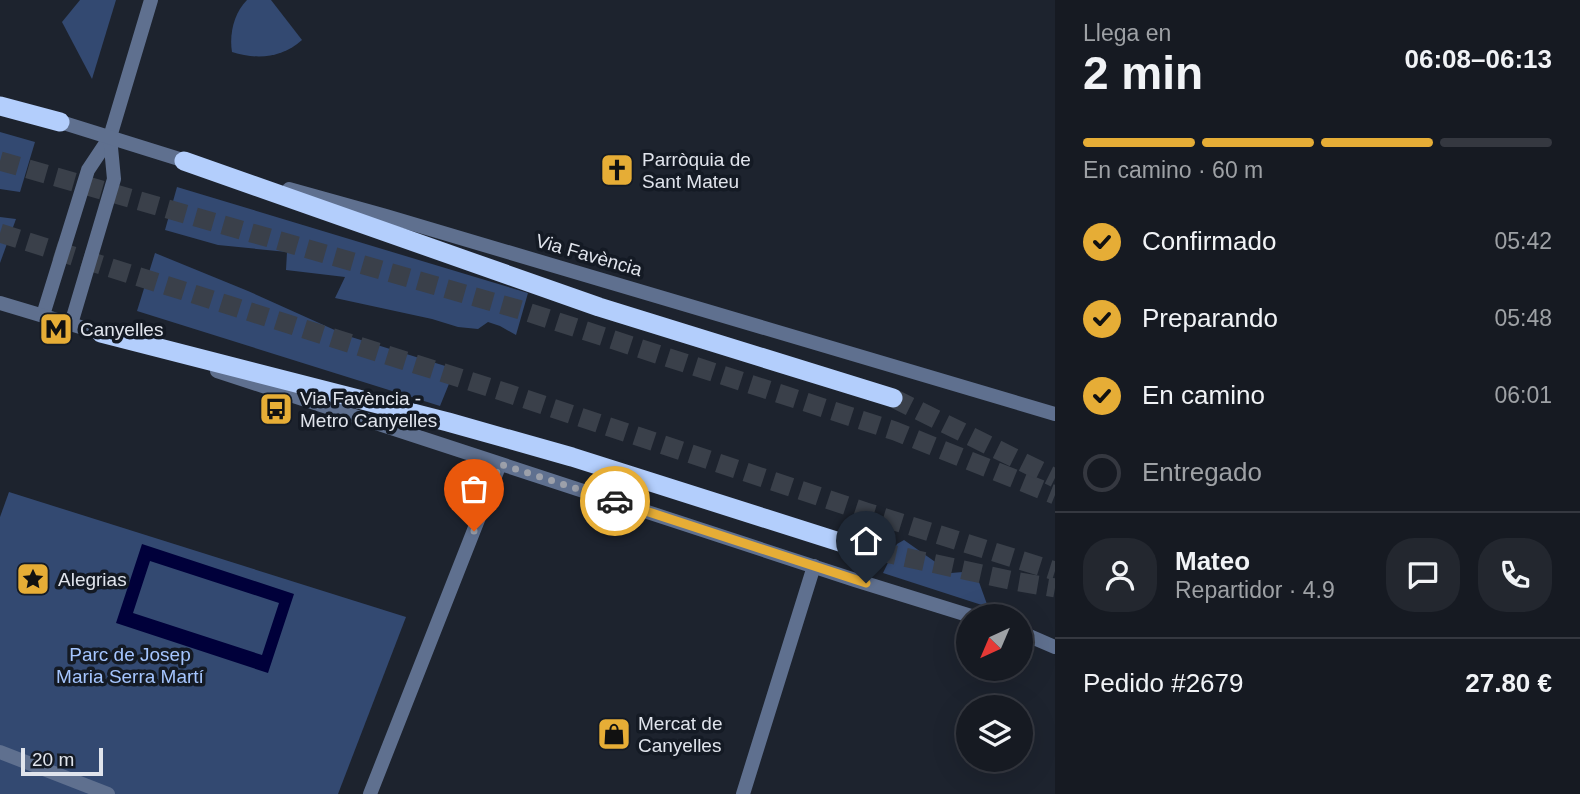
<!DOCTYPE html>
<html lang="es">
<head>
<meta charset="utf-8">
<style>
	body { margin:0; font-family:Arial,sans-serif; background:#23272f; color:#f1f3f6; height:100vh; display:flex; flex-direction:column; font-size:26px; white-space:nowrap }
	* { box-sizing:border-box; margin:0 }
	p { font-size:23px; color:#9ea1a5 }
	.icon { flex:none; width:38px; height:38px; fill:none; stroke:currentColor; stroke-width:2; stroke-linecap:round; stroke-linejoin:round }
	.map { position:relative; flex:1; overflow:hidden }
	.panel { display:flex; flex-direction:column; background:#161a22; width:525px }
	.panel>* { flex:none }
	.needle { width:46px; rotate:224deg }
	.tools { position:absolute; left:956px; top:604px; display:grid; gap:14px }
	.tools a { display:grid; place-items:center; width:77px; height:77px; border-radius:50%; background:#161a22; box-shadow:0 7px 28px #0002,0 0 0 2px #353840; font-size:35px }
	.scale { position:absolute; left:21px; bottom:18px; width:82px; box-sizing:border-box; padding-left:7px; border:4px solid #e0e4ec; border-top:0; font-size:19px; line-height:24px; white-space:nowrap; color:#e0e4ec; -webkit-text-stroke:5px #141a24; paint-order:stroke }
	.pin { position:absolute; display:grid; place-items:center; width:60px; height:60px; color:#fff; margin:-72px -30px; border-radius:50% 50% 50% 0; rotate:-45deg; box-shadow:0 0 7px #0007 }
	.pin .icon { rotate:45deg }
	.courier { position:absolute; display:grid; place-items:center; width:70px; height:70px; margin:-35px; border:5px solid #e6ad36; border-radius:50%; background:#fff; color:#222; box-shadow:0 2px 9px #0007 }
	.headline em { font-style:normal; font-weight:600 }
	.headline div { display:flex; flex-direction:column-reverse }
	.headline { display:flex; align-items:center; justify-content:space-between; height:119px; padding:0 28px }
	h1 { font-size:46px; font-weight:600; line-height:52px }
	.bar { display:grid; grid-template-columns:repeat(4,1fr); gap:10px 7px; align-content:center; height:84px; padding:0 28px }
	.bar i { height:9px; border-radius:5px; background:#353840 }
	.bar .current { background:#e6ad36 }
	.bar p { grid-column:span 4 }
	.line { display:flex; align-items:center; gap:18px; padding:0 28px; border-top:2px solid #353840 }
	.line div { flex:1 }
	.round { display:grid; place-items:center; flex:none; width:74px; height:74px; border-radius:28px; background:#23272f }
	ol { padding:0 28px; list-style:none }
	li { display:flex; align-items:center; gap:21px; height:77px }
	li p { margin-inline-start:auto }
	li .icon { padding:7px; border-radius:50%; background:#e6ad36; color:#111; stroke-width:4 }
	li:last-child { color:#9ea1a5 }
	li i { width:38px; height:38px; border:4px solid #353840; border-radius:50% }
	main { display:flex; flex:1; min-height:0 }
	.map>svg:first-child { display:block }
</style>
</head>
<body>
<main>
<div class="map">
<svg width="1055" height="794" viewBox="0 0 1055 794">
	<rect width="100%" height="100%" fill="#1d232e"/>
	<g fill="#334971">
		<path d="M80,0H116L92,79L62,22Z"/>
		<path d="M247,0H271L302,40C282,58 257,60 232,52C229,34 234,13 247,0Z"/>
		<path d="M0,132L35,142L20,192L0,189Z"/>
		<path d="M177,187L528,293L516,335L500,326L488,322L478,329L458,327L432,319L335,298L345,277L286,270L287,252L218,245L165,230Z"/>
		<path d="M0,217L16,219L0,263Z"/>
		<path d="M155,253L248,291L348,336L455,369L440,406L137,311Z"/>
		<path d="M9,492L406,617L338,794H0V517Z"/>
		<path d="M904,540L951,573L975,571L988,607L883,573L897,544Z"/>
	</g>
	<path fill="#00003a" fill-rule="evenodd" d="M142,544L294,594L268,673L116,623ZM150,561L279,603L262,655L133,613Z"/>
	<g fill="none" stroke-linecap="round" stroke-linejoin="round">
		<g stroke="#3a404a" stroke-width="19" stroke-dasharray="19 10" stroke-linecap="butt">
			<path d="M0,161L521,310L895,431L1055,495"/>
			<path d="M0,233L501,391L866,512L1055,571"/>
			<path d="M893,398L1055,478"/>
			<path d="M849,545L1014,581L1055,588"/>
		</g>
		<path stroke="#5f708f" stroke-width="14" d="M0,752L108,794"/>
		<g stroke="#5f708f" stroke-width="14">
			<path d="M43,315L88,170L110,137L151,0"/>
			<path d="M71,324L114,179L110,137"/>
			<path d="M370,794L500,464"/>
			<path d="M743,794L814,566"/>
		</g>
		<g stroke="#5f708f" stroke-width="14">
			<path d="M51,119L192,163"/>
			<path d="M289,189L386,216L1055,414"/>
			<path d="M0,303L107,335"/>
			<path d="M217,371L855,580L971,616"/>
			<path d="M1020,632L1055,647"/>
		</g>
		<g stroke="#b3cefc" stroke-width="19">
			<path d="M0,106L60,122"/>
			<path d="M184,161L599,307L893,398"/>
			<path d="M101,333L448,422L572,457L849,545"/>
		</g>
	</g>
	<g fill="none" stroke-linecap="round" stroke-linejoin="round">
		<path stroke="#9ca0aa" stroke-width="7" stroke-dasharray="0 12.6" d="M474,531L500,464L615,501"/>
		<path stroke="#e6ad36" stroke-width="9" d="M615,501L866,583"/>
	</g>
	<defs>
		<symbol id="church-square" viewBox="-11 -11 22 22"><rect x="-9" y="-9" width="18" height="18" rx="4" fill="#e6ad36" stroke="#141a24"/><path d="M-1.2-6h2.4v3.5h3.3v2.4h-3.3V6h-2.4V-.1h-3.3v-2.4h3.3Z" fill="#111"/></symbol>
		<symbol id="metro-square" viewBox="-11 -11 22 22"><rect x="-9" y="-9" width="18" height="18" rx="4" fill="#e6ad36" stroke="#141a24"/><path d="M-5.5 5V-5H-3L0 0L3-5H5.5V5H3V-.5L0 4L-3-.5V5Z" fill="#111"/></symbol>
		<symbol id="bus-square" viewBox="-11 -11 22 22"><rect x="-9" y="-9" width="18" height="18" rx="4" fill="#e6ad36" stroke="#141a24"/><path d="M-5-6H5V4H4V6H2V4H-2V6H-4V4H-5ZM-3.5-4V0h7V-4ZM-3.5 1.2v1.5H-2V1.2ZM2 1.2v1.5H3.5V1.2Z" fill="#111"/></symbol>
		<symbol id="sight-square" viewBox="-11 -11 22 22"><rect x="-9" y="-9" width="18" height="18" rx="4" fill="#e6ad36" stroke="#141a24"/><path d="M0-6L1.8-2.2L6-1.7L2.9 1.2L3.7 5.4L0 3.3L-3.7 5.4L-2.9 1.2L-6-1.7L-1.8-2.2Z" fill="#111"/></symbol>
		<symbol id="shop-square" viewBox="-11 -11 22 22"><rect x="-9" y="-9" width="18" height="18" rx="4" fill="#e6ad36" stroke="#141a24"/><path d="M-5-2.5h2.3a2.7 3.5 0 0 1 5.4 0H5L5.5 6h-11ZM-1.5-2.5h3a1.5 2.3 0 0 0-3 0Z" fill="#111"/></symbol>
	</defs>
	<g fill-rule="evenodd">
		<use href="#church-square" x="598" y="151" width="38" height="38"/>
		<use href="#metro-square" x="37" y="310" width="38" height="38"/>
		<use href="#bus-square" x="257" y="390" width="38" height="38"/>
		<use href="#sight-square" x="14" y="560" width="38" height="38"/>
		<use href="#shop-square" x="595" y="715" width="38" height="38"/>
	</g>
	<g text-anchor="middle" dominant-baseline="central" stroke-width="7" stroke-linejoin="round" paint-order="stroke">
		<g font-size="19" fill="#e0e4ec" stroke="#141a24" text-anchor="start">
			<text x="642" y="159">Parròquia de<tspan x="642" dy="22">Sant Mateu</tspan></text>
			<text x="80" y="329">Canyelles</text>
			<text x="300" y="398">Via Favència -<tspan x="300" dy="22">Metro Canyelles</tspan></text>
			<text x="58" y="579">Alegrias</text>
			<text x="638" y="723">Mercat de<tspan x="638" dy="22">Canyelles</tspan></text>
		</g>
		<g font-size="19" fill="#e0e4ec" stroke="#141a24">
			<text transform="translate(589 255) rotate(16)">Via Favència</text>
		</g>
		<g font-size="19" fill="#a5c5fe" stroke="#141a24">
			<text x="130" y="654">Parc de Josep<tspan x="130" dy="22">Maria Serra Martí</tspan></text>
		</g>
	</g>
</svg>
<div class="tools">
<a><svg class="needle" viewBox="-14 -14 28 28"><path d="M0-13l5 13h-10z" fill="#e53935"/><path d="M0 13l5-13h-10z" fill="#9ea1a5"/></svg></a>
<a><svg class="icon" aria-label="layers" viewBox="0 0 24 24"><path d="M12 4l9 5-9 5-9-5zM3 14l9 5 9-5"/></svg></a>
</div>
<div class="scale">20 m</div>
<div class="pin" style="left:474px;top:531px;background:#ea580c"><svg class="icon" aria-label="bag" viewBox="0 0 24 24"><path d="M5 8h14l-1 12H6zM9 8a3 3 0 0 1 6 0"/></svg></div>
<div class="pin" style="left:866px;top:583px;background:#1f2937"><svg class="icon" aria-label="home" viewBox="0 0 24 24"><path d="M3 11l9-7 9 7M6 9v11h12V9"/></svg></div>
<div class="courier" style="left:615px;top:501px"><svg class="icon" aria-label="car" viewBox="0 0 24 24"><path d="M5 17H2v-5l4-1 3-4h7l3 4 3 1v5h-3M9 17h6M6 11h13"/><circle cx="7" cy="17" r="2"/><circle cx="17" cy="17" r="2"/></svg></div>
</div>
<section class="panel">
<div class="headline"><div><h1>2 min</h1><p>Llega en</p></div><em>06:08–06:13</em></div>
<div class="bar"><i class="current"></i><i class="current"></i><i class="current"></i><i></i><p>En camino · 60 m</p></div>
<ol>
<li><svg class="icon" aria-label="check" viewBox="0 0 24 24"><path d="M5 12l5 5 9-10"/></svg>Confirmado<p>05:42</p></li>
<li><svg class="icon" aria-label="check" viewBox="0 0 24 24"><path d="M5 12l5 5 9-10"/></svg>Preparando<p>05:48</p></li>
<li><svg class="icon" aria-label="check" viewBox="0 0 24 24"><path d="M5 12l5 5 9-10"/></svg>En camino<p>06:01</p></li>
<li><i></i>Entregado</li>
</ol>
<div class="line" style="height:126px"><a class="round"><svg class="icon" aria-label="person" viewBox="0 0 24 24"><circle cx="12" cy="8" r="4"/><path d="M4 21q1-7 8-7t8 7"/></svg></a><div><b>Mateo</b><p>Repartidor · 4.9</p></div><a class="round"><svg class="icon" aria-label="chat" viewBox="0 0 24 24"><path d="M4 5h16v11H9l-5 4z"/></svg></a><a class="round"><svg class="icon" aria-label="phone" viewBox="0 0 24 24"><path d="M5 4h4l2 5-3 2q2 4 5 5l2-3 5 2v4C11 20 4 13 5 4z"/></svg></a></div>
<div class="line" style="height:91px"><div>Pedido #2679</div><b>27.80 €</b></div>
</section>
</main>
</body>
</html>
